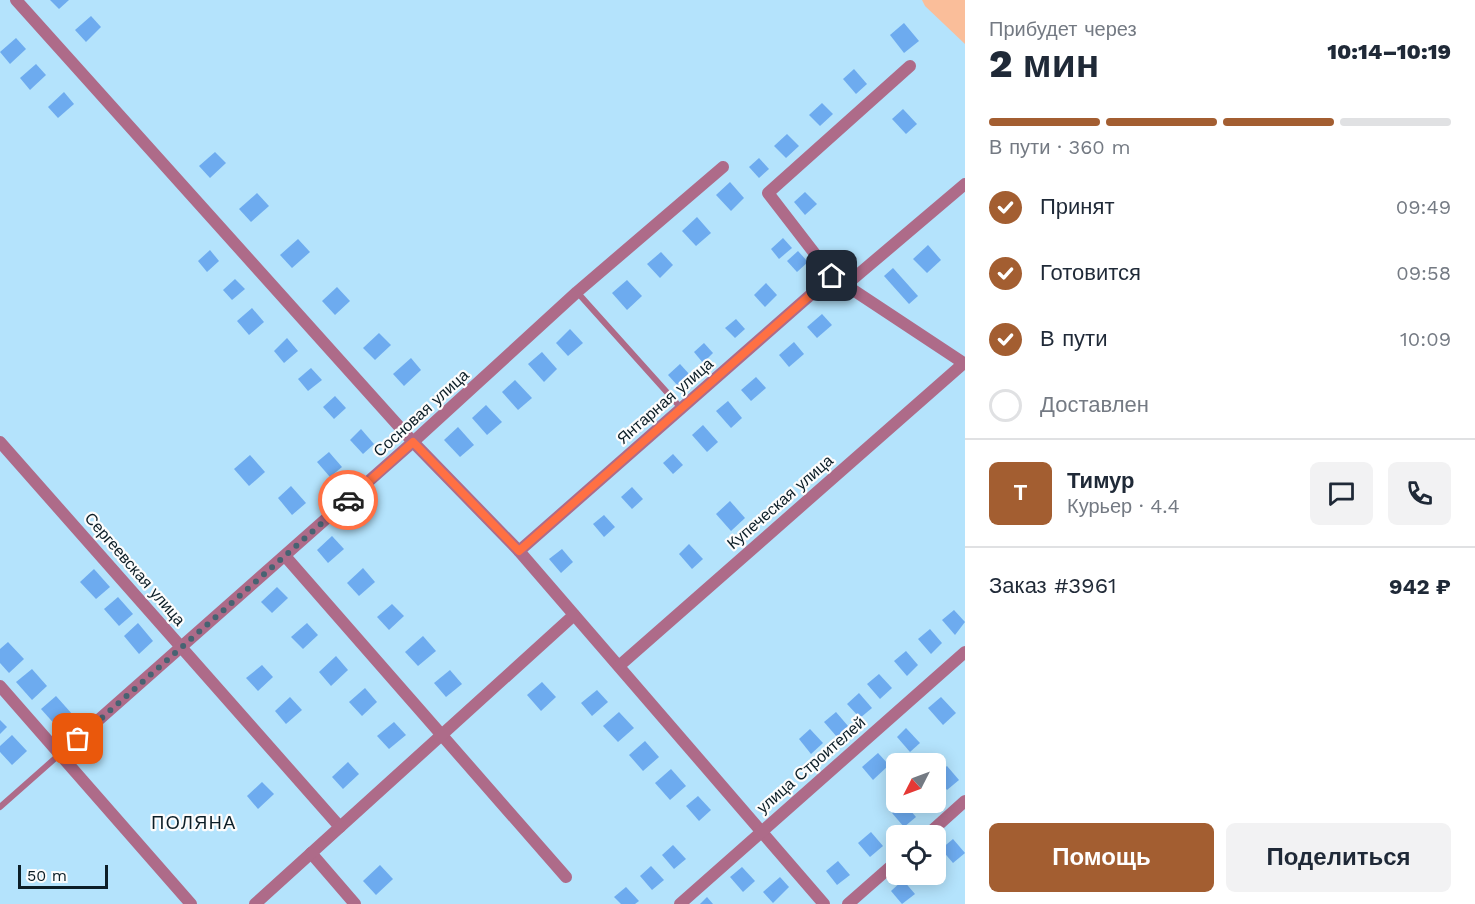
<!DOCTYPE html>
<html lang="ru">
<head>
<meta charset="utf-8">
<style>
	body { margin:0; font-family:"Work Sans",sans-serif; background:#f2f2f3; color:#1f2937; height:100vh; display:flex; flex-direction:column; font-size:22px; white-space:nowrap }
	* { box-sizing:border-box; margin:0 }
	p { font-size:20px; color:#747a83 }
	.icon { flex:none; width:33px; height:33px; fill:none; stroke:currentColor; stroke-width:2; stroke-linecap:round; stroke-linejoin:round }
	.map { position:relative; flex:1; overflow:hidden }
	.details { display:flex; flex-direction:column; background:#fff; width:510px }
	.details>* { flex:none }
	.needle { width:39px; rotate:228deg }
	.controls { position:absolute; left:886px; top:753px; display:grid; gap:12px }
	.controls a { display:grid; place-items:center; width:60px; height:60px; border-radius:9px; background:#fff; box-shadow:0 3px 15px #0003; font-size:30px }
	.scale { position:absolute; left:18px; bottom:15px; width:90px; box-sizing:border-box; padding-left:6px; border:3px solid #0c1e27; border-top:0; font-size:16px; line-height:21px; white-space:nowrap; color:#0c1e27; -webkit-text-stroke:4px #fcfcfc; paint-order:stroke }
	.pin { position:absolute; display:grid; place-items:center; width:51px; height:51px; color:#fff; margin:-26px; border-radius:12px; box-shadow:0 3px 9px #0006 }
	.courier { position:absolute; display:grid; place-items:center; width:60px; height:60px; margin:-30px; border:4px solid #ff7043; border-radius:50%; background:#fff; color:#222; box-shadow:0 2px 8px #0007 }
	.head em { font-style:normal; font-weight:800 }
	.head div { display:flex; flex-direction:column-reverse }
	.head { display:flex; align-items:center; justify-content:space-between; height:102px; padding:0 24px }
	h1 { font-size:39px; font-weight:800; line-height:45px }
	.bar { display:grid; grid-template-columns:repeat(4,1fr); gap:9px 6px; align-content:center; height:72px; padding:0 24px }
	.bar i { height:8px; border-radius:4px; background:#e0e1e3 }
	.bar .selected { background:#a35e31 }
	.bar p { grid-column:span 4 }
	.line { display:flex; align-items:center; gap:15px; padding:0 24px; border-top:2px solid #e0e1e3 }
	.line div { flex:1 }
	.round { display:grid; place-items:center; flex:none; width:63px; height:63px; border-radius:9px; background:#f2f2f3 }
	ol { padding:0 24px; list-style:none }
	li { display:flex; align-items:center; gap:18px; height:66px }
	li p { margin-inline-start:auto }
	li .icon { padding:6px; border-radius:50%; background:#a35e31; color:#fff; stroke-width:4 }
	li:last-child { color:#747a83 }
	li i { width:33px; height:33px; border:3px solid #e0e1e3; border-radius:50% }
	.action { display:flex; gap:12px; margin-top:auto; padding:12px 24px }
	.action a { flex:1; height:69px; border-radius:9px; background:#a35e31; color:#fff; font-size:24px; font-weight:800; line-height:69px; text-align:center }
	.action a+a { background:#f2f2f3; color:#1f2937 }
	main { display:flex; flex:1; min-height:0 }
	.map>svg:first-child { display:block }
</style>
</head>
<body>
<main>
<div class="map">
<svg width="965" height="904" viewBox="0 0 965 904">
	<rect width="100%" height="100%" fill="#b4e3fc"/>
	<path fill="#fabe9a" d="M922,0H965V44L925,6Z"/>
	<g fill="#6dabef">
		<path d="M50,0H69L59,9Z"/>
		<path d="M91,16L101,27L86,42L75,30Z"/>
		<path d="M904,23L919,41L904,53L890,35Z"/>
		<path d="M16,38L26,49L10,64L0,52Z"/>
		<path d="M36,64L46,75L30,90L20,78Z"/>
		<path d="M854,69L867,84L856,94L843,79Z"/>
		<path d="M64,92L74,104L58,118L48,107Z"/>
		<path d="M822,103L833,114L820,126L809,115Z"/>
		<path d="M903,109L917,124L906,134L892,119Z"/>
		<path d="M787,134L799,146L786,158L774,146Z"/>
		<path d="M215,152L226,163L210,178L199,166Z"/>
		<path d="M759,158L769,169L759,178L749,167Z"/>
		<path d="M730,182L744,198L731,211L716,195Z"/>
		<path d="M805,192L817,204L805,215L794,202Z"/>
		<path d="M257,193L269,206L251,222L239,209Z"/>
		<path d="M697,217L711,233L696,246L682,231Z"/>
		<path d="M783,238L792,248L779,259L771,249Z"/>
		<path d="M298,239L310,252L292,268L280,255Z"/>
		<path d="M928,245L941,260L927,273L913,259Z"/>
		<path d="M210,250L219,261L207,272L198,261Z"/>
		<path d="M798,251L808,262L797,272L787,261Z"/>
		<path d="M661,252L673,265L660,278L647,264Z"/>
		<path d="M893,268L918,296L909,304L884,276Z"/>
		<path d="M235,279L245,289L232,300L223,290Z"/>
		<path d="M627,280L642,296L627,310L612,293Z"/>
		<path d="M766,283L777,295L765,307L754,295Z"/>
		<path d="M337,287L350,301L335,315L322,301Z"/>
		<path d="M252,308L264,322L249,335L237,321Z"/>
		<path d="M822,314L832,325L817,338L807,327Z"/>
		<path d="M736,319L745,329L735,338L725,328Z"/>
		<path d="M570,329L583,343L568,356L556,343Z"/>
		<path d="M379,333L391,345L375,360L363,348Z"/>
		<path d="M287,338L298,351L284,363L274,351Z"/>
		<path d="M794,342L804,354L789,367L779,355Z"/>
		<path d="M704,343L713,353L703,363L694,352Z"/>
		<path d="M542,352L557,369L544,382L528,364Z"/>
		<path d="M411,358L421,370L404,386L393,374Z"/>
		<path d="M680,364L690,375L678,386L668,375Z"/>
		<path d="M311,368L322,380L308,391L298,379Z"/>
		<path d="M756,377L766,388L751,401L741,390Z"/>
		<path d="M515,380L532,398L518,410L502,392Z"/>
		<path d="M335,396L346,408L334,419L323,407Z"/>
		<path d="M728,401L742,418L731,428L716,411Z"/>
		<path d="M486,405L502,422L487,435L472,418Z"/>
		<path d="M703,425L718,442L707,452L692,435Z"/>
		<path d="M458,427L474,445L460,457L444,440Z"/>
		<path d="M361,429L374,444L363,454L350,440Z"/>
		<path d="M329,452L342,467L330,477L317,462Z"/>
		<path d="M673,454L683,465L673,474L663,463Z"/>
		<path d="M250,455L265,472L249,486L234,469Z"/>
		<path d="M291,486L306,503L292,515L278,498Z"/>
		<path d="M632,487L643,499L632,509L621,497Z"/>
		<path d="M730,501L745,518L731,531L716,514Z"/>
		<path d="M604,515L615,527L604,537L593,524Z"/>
		<path d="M332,536L344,549L328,563L317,550Z"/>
		<path d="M689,544L703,559L692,569L679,554Z"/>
		<path d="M562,549L573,562L561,573L549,559Z"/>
		<path d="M363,568L375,582L359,596L347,583Z"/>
		<path d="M94,569L110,587L96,599L80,582Z"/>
		<path d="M277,587L288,598L272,613L261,602Z"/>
		<path d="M118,597L133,614L119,626L104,609Z"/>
		<path d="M392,604L404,616L389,630L377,617Z"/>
		<path d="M954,610L965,622L955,635L942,620Z"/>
		<path d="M138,623L153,641L139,654L124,636Z"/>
		<path d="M307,623L318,635L303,649L291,637Z"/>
		<path d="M930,629L942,643L931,654L918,639Z"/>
		<path d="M423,636L436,651L418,666L405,652Z"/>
		<path d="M8,642L24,659L9,673L0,663V649Z"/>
		<path d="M906,651L918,665L907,676L894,661Z"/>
		<path d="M336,656L348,670L331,686L319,672Z"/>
		<path d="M262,665L273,677L258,691L246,678Z"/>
		<path d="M32,669L47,686L32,700L16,682Z"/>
		<path d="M450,670L462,684L446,697L434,683Z"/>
		<path d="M879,674L892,688L880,699L867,684Z"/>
		<path d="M542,682L556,697L541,711L527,695Z"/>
		<path d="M365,688L377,702L362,716L349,702Z"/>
		<path d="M597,690L608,702L592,716L581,703Z"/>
		<path d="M859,693L872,708L860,718L847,704Z"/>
		<path d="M56,696L73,715L58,728L41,709Z"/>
		<path d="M290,697L302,710L286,724L275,711Z"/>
		<path d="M941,697L956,713L943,725L928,708Z"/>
		<path d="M619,712L634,728L618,742L603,726Z"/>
		<path d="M836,712L848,726L837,737L824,722Z"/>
		<path d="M0,720L7,727L0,734Z"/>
		<path d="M394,722L406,735L389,749L377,736Z"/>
		<path d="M906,728L920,743L910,752L897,737Z"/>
		<path d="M810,729L823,743L811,754L799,739Z"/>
		<path d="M12,735L27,751L12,765L0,752V746Z"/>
		<path d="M645,741L659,757L643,771L629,755Z"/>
		<path d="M878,753L889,765L873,780L862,767Z"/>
		<path d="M348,762L359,774L343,789L332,777Z"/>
		<path d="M947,766L959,780L947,790L936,775Z"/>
		<path d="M671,769L686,786L670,800L655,783Z"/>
		<path d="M262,782L274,794L258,809L247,796Z"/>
		<path d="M698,796L711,810L699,821L686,806Z"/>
		<path d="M904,803L916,817L904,827L892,813Z"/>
		<path d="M871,832L883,846L870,857L858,843Z"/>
		<path d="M953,839L965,853L953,863L941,849Z"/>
		<path d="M673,845L686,859L674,869L662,855Z"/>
		<path d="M838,861L850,875L837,885L826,871Z"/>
		<path d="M380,865L393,879L376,895L363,881Z"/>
		<path d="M651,866L664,880L652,890L640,876Z"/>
		<path d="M936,866L941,871L929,882L923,874H936Z"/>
		<path d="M742,867L755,881L743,892L730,877Z"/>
		<path d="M780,877L789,887L773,903L763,892Z"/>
		<path d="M903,880L915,894L902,904L891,891Z"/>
		<path d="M626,887L639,901L635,904H621L614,897Z"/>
		<path d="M707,897L713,904H700Z"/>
	</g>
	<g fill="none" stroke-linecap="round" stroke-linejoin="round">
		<g stroke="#ae6b89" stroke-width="6">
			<path d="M577,292L681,408"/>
			<path d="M0,807L60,754"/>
		</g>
		<g stroke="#ae6b89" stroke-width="12">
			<path d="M16,0L413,442L519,551L824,904"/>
			<path d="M910,66L768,193L832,276L965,364"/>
			<path d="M847,284L965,184"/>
			<path d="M0,442L340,827"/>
			<path d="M519,551L832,276"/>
			<path d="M285,556L566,877"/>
			<path d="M619,666L964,363"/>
			<path d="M0,686L191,904"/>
			<path d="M60,754L413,442L577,292L723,167"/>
			<path d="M926,836L965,801"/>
			<path d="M311,853L355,904"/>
			<path d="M255,904L574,615"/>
			<path d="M680,904L965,652"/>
			<path d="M848,904L897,861"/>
		</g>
	</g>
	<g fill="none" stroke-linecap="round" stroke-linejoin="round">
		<path stroke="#476372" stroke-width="6" stroke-dasharray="0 10.8" d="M78,739L348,500"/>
		<path stroke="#ff7043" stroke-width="8" d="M348,500L413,442L519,551L832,276"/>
	</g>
	<g text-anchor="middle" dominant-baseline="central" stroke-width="4.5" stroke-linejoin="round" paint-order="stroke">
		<g font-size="16" fill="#0c1e27" stroke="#fcfcfc">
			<text transform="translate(665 401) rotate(-41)">Янтарная улица</text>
			<text transform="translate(421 413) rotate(-42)">Сосновая улица</text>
			<text transform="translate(780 502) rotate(-41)">Купеческая улица</text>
			<text transform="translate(135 569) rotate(49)">Сергеевская улица</text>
			<text transform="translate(811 765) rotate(-41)">улица Строителей</text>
		</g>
		<g font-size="18" letter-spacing="1.5" fill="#0c1e27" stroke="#fcfcfc">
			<text x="194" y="822">ПОЛЯНА</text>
		</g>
	</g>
</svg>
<div class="controls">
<a><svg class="needle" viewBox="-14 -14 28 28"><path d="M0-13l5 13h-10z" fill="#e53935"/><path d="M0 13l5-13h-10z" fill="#747a83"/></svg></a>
<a><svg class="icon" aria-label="locate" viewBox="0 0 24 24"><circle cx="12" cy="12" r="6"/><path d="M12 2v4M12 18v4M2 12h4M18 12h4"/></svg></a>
</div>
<div class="scale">50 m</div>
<div class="pin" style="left:78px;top:739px;background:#ea580c"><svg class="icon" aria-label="bag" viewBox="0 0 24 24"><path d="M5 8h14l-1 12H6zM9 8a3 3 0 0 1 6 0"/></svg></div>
<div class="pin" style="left:832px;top:276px;background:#1f2937"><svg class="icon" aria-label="home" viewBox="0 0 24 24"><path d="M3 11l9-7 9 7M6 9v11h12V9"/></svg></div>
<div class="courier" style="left:348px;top:500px"><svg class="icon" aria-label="car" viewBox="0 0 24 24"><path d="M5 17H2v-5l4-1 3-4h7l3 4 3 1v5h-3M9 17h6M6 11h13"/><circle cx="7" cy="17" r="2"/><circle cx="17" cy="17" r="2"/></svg></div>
</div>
<section class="details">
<div class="head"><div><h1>2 мин</h1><p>Прибудет через</p></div><em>10:14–10:19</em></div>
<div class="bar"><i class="selected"></i><i class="selected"></i><i class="selected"></i><i></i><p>В пути · 360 m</p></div>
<ol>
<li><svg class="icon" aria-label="check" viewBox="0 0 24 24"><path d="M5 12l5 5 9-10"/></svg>Принят<p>09:49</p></li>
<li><svg class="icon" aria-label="check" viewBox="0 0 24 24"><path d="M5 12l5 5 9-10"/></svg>Готовится<p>09:58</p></li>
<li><svg class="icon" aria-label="check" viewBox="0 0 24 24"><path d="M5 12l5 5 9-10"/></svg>В пути<p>10:09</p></li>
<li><i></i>Доставлен</li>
</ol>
<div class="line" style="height:108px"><b class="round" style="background:#a35e31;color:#fff">Т</b><div><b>Тимур</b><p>Курьер · 4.4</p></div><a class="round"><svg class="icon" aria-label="chat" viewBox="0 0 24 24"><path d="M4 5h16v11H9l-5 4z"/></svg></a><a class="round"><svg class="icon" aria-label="phone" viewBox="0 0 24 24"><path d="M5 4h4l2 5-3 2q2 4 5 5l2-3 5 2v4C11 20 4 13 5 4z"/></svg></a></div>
<div class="line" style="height:78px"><div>Заказ #3961</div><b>942 ₽</b></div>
<div class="action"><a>Помощь</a><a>Поделиться</a></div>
</section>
</main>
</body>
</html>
